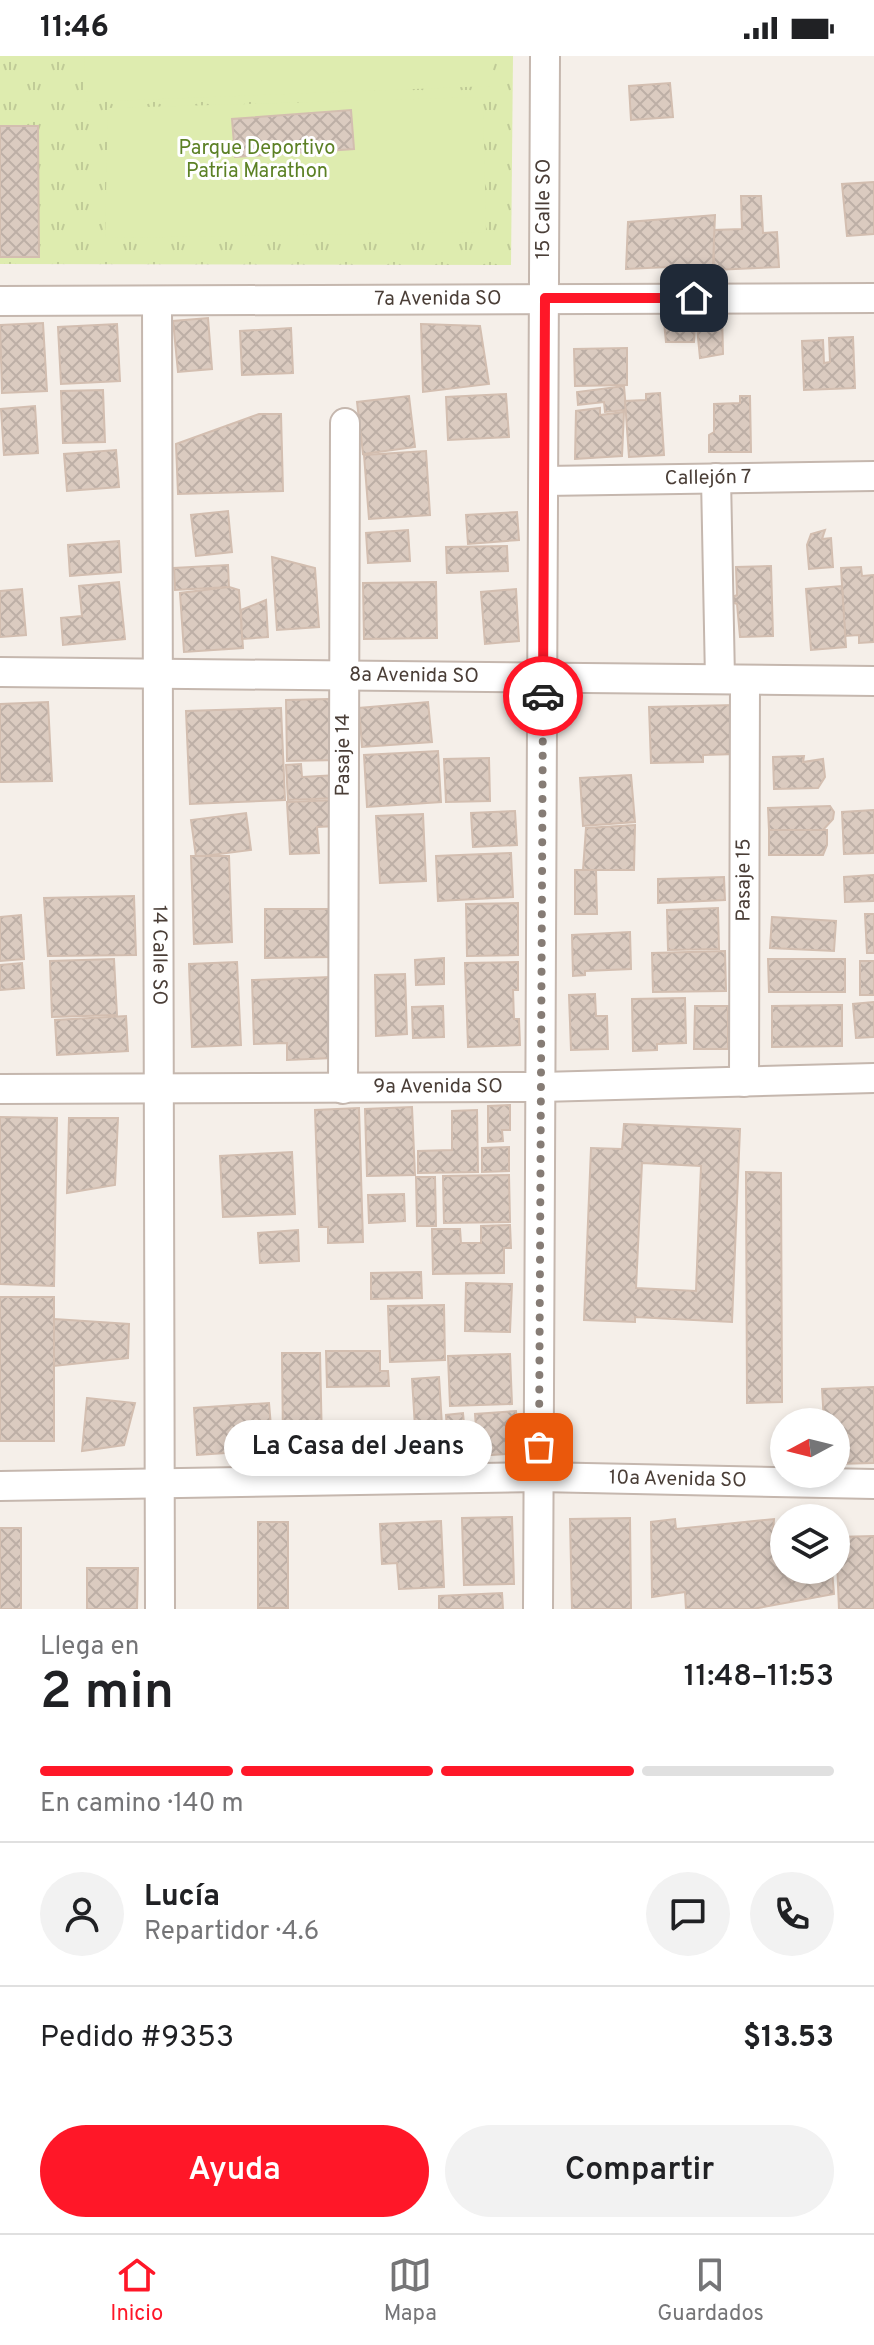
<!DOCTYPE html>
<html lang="es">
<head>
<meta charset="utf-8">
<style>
	body { margin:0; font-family:Overpass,sans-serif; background:#f2f2f2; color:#202124; height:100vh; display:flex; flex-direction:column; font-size:30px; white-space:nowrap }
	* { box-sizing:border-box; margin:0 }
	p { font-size:26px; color:#757577 }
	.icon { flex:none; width:44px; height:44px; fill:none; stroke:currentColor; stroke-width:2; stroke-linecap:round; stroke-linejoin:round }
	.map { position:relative; height:1553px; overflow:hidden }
	.panel { display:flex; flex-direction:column; background:#fff; flex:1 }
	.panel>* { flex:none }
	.needle { width:52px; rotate:263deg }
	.fabs { position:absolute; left:770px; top:1352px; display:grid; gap:16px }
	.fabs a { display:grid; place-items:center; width:80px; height:80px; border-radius:50%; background:#fff; box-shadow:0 4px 12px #0003; font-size:40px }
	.pin { position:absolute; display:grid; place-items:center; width:68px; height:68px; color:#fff; margin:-34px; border-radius:16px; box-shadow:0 4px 12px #0006 }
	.courier { position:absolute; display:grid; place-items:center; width:80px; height:80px; margin:-40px; border:6px solid #ff1728; border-radius:50%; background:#fff; color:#222; box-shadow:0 2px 10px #0007 }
	.bubble { position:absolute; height:56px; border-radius:28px; background:#fff; box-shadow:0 4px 12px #0003; font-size:26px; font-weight:600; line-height:56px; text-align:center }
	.summary em { font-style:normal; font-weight:600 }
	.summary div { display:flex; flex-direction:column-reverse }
	.summary { display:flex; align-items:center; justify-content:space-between; height:136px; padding:0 40px }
	h1 { font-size:52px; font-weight:600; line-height:60px }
	.bar { display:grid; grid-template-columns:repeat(4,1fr); gap:12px 8px; align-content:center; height:96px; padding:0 40px }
	.bar i { height:10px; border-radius:6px; background:#e0e0e0 }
	.bar .on { background:#ff1728 }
	.bar p { grid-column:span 4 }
	.line { display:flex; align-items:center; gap:20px; padding:0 40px; border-top:2px solid #e0e0e0 }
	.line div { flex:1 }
	.round { display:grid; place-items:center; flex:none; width:84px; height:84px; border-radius:42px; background:#f2f2f2 }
	.cta { display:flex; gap:16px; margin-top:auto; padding:16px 40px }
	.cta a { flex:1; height:92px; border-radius:48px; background:#ff1728; color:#fff; font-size:32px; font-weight:600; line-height:92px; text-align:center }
	.cta a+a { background:#f2f2f2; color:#202124 }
	.status { display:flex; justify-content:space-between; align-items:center; height:56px; padding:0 40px; background:#fff; direction:ltr }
	.status svg { height:22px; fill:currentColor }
	.dock { display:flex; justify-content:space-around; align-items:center; height:112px; border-top:2px solid #e0e0e0; background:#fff; font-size:22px; color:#757577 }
	.dock a { display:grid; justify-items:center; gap:4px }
	.dock .on { color:#ff1728 }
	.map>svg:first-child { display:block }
</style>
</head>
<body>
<div class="status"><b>11:46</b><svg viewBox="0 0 49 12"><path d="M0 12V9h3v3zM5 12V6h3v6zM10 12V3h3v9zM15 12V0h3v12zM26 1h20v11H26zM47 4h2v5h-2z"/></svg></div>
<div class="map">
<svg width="874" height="1553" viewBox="0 0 874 1553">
	<defs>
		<pattern id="grass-tufts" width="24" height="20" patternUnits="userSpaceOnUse" patternTransform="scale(2)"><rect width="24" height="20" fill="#deecaf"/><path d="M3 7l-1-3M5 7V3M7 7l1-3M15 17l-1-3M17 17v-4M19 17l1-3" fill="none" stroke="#c0cb97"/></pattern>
		<pattern id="building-cross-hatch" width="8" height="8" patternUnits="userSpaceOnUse" patternTransform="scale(2)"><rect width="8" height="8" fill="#dbcbc0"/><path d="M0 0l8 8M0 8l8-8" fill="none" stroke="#bdafa6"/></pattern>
	</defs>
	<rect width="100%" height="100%" fill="#f5efe9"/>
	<path fill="url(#grass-tufts)" d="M0,0H513L511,209L0,208Z"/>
	<g fill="#deecaf">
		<path d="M84,0H491V30L85,46Z"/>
		<path d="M483,41L486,176L105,182L108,52Z"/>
	</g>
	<g fill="url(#building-cross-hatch)" stroke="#d3beb0" stroke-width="2" fill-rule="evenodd">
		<path d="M670,27L673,61L631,64L629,30Z"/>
		<path d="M351,54L354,93L235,101L232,63Z"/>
		<path d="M0,70H38L39,201H0Z"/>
		<path d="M874,126V178L847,180L842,128Z"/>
		<path d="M741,140H761L763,177L777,176L779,211L714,214L713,174L742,173Z"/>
		<path d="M715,159L713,209L626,213L628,166Z"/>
		<path d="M663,256H696L694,286H666Z"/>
		<path d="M722,256L723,298L700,302L696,261Z"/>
		<path d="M208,262L212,313L178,316L173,265Z"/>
		<path d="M43,267L47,335L2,337L0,269Z"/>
		<path d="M117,268L120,325L61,328L58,271Z"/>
		<path d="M421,268L480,270L489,328L423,336Z"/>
		<path d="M291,272L293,317L242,319L240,275Z"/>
		<path d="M853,281L855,332L804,334L802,285L823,284L824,307L830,306L829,282Z"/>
		<path d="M627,292V329L575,330L574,293Z"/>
		<path d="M624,330L626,354L605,356L604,346L578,349L577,336Z"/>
		<path d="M103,334L105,386L63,387L61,335Z"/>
		<path d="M660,337L664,399L629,401L625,345L646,344V338Z"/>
		<path d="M506,338L509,381L448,384L446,341Z"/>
		<path d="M409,340L415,391L363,398L357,346Z"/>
		<path d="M740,340H750L751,396H709V379L714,376V348L740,347Z"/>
		<path d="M35,350L38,397L4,399L1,353Z"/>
		<path d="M600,352V359L624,356L622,400L575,403L576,355Z"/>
		<path d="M259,358H281L283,435L178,438L176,388Z"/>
		<path d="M116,394L119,431L67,435L64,398Z"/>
		<path d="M426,395L430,459L369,463L364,399Z"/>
		<path d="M228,455L232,496L196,500L191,459Z"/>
		<path d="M517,456L519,484L468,488L466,459Z"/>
		<path d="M408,474L410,505L368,507L366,477Z"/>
		<path d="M825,474L822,483L831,482L833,511L809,513L807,489L811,478Z"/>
		<path d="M119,485L121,516L70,520L68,489Z"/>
		<path d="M507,490L508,515L447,517L446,491Z"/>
		<path d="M272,501L315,512L319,571L277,574Z"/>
		<path d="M228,509L229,531L175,534L174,512Z"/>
		<path d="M771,510L773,580L740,581L737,548L726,544L737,539L736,511Z"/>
		<path d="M861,511L862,520L874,519V586L859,587V579L845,580L841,512Z"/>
		<path d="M119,526L125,583L63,589L61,562L82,560L79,530Z"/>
		<path d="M436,526L437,582L364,583L363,527Z"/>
		<path d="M842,530L846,591L811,594L806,533Z"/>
		<path d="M229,531L239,534L243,592L184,596L180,537Z"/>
		<path d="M22,533L26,579L0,581V535Z"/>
		<path d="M516,533L519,585L485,588L481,536Z"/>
		<path d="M266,544L268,581L242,583L241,554Z"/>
		<path d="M329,643L339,650L340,704L287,705L286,644Z"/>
		<path d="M48,646L52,725L0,726V648Z"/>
		<path d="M428,646L432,686L362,691L359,652Z"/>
		<path d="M735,649L736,698L703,699V706L651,707L649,651Z"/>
		<path d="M281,652L285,744L190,748L186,655Z"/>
		<path d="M438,695L441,746L367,751L364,699Z"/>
		<path d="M804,700L803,706L823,703L825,721L818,732L774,733L773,701Z"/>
		<path d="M489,702L490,745L446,746L444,703Z"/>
		<path d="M301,708L302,721L337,719L338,742L288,744L286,709Z"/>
		<path d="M631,719L635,766L583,770L580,722Z"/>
		<path d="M335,744L336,770L317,771L319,797L290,798L287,746Z"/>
		<path d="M830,750L834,756L833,763L823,774H769L768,752Z"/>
		<path d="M874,754V797L844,798L842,756Z"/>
		<path d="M515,755L517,789L473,791L471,757Z"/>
		<path d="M246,757L251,794L196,801L191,764Z"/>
		<path d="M423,758L426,825L380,827L376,760Z"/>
		<path d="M635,769L634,814H583L586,772Z"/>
		<path d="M769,774H827V789L823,799H769Z"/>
		<path d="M511,797L513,841L438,845L436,800Z"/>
		<path d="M191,800H229L232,886L194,888Z"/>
		<path d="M575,814H596L597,858H575Z"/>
		<path d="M874,819V845L845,846L844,821Z"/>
		<path d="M724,821L725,844L658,847V823Z"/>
		<path d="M134,840L136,899L48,900L44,842Z"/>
		<path d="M518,847V899L467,900L466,848Z"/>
		<path d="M718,852L719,893L668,894L667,854Z"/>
		<path d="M265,853H334V901L265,902Z"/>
		<path d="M865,858H874V897H867Z"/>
		<path d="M21,859L24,903L0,905V861Z"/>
		<path d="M772,861L836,865L834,895L770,892Z"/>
		<path d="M630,876L631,913L585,915V919L573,920L572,879Z"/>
		<path d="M725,895L726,935L653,936L652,897Z"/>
		<path d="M444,902V928L416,929L415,904Z"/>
		<path d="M114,903L117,959L52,961L50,905Z"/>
		<path d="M768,903H845V936H769Z"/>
		<rect x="860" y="905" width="14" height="34"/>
		<path d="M237,906L241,989L192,991L189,908Z"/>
		<path d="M518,906V934H513L514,963H519L520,989L468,991L465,907Z"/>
		<path d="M22,907L24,932L0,934V909Z"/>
		<path d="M405,918L407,978L376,980L375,919Z"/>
		<path d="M330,921L333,1002L287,1004V987L254,988L252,924Z"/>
		<path d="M595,938L596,960H607L608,993L571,994L569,939Z"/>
		<path d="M685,942L686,987L657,988V994L633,995L632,943Z"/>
		<path d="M874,946V981L856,982L853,948Z"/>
		<path d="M842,949V990L772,991V950Z"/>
		<path d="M443,950L444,981L413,982L412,951Z"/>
		<path d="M695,950H728V993H694Z"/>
		<path d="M126,960L128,995L57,999L55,964Z"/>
		<path d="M510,1049V1074H502L503,1085L488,1086V1050Z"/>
		<path d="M412,1051L415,1119L367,1120L365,1053Z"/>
		<path d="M359,1052L363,1186L328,1187V1171H319L315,1054Z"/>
		<path d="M477,1054L478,1116L418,1117V1095L452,1094V1055Z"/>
		<path d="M0,1061L57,1062L54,1230L0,1228Z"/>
		<path d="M69,1062H118L115,1129L67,1137Z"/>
		<path d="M624,1068L740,1073L732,1266L635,1261V1266L584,1264L591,1092L622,1093ZM642,1107L701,1110L696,1235L636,1232Z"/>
		<path d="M509,1091V1115L482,1116V1092Z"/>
		<path d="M292,1096L295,1158L223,1161L220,1100Z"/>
		<path d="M746,1116L781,1117L782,1346L747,1347Z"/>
		<path d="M509,1119L510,1166L444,1167L443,1120Z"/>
		<path d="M416,1121H435L436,1170H417Z"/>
		<path d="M404,1138L405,1165L369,1167L368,1139Z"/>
		<path d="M510,1169L511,1192H504V1217L433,1218L432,1173H460L461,1187H481V1170Z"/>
		<path d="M298,1174L299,1205L260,1207L258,1177Z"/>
		<path d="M421,1216L422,1242L371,1243V1217Z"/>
		<path d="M466,1227L512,1228L510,1276L465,1275Z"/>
		<rect x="0" y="1241" width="54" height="144"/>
		<path d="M444,1249L445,1304L390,1306L388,1250Z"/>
		<path d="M54,1263L129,1268L128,1302L54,1310Z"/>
		<path d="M326,1295H380V1315H388L389,1330L327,1331Z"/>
		<path d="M282,1297H320L322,1388H283Z"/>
		<path d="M510,1298L512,1348L450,1350L448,1300Z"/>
		<path d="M439,1321L443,1386L416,1387L412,1323Z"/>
		<path d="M874,1331V1407L836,1408V1366H824L822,1333Z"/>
		<path d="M87,1342L135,1347L124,1389L82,1395Z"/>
		<path d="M269,1347L273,1394L197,1399L194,1352Z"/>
		<path d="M516,1355L519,1397L478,1400L475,1358Z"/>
		<path d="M463,1357L466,1389H448L446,1359Z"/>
		<path d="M512,1461L514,1528L464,1529L462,1462Z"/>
		<path d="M630,1462L631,1553H572L570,1463Z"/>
		<path d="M675,1463L676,1473L774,1463L772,1493H784V1514H832L834,1538L753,1553H686L685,1536L652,1541L651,1466Z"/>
		<path d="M441,1465L444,1531L399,1533L397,1507L382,1508L380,1468Z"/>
		<rect x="258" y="1466" width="30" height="86"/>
		<rect x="0" y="1472" width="21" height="81"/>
		<path d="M874,1480V1553H839L836,1481Z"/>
		<path d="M87,1512H138L137,1553H87Z"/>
		<path d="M502,1537L503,1553H439V1540Z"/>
	</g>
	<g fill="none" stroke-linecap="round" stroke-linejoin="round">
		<defs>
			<g id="minor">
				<path id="s1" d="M0,245L874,242"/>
				<path id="s2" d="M157,245L160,1553"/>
				<path d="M716,422L720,623"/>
				<path id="s3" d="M544,425L874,420"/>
				<path id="s4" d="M0,616L874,625"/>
				<path id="s5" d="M744,1026L745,624"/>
				<path id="s6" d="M0,1033L541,1031L874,1022"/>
				<path id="s7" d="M343,1033L345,367"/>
				<path id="s8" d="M0,1430L539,1421L874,1428"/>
				<path id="s9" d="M538,1553L545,0"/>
			</g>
		</defs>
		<use href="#minor" stroke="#c5b7ae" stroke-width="32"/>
		<use href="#minor" stroke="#fff" stroke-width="28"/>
	</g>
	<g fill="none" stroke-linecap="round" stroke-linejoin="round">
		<path stroke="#867c75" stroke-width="8" stroke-dasharray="0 14.4" d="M539,1391L543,640"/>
		<path stroke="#ff1728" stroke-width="10" d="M543,640L545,242H694"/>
	</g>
	<g text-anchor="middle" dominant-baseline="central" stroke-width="6" stroke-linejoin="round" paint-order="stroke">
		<g font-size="20" fill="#5c8125" stroke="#fff">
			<text x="257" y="93">Parque Deportivo<tspan x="257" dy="23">Patria Marathon</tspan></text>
		</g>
		<g font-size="20" fill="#4a3e37" stroke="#fff">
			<text stroke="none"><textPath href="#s9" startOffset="1400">15 Calle SO</textPath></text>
			<text stroke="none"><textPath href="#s1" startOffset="438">7a Avenida SO</textPath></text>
			<text stroke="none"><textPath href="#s3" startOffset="164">Callejón 7</textPath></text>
			<text stroke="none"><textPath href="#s4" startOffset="414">8a Avenida SO</textPath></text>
			<text stroke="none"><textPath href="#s7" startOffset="334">Pasaje 14</textPath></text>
			<text stroke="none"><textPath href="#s5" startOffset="202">Pasaje 15</textPath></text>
			<text stroke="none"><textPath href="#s2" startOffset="654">14 Calle SO</textPath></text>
			<text stroke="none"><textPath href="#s6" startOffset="438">9a Avenida SO</textPath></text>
			<text stroke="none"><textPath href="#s8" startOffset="678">10a Avenida SO</textPath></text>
		</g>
	</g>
</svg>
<div class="fabs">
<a><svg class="needle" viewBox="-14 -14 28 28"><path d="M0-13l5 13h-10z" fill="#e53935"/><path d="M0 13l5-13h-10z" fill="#757577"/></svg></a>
<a><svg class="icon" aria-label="layers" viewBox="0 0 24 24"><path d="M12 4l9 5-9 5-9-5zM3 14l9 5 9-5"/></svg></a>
</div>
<div class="pin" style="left:539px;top:1391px;background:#ea580c"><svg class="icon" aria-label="bag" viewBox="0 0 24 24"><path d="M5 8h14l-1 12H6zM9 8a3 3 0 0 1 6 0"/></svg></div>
<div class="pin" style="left:694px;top:242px;background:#1f2937"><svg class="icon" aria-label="home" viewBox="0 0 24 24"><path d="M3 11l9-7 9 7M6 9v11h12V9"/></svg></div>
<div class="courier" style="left:543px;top:640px"><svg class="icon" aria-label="car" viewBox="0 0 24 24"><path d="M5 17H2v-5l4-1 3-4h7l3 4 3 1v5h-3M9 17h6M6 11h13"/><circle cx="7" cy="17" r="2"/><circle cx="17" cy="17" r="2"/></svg></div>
<div class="bubble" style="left:224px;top:1364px;width:268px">La Casa del Jeans</div>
</div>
<section class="panel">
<div class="summary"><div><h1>2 min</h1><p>Llega en</p></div><em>11:48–11:53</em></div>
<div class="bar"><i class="on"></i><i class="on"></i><i class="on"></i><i></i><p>En camino · 140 m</p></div>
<div class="line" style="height:144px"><a class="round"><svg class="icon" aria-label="person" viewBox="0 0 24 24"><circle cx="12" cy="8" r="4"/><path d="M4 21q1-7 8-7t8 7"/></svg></a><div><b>Lucía</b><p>Repartidor · 4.6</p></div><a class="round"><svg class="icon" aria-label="chat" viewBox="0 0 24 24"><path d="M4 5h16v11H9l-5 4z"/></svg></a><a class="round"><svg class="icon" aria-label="phone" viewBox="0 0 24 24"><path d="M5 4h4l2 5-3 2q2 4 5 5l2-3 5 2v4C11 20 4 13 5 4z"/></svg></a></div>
<div class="line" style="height:104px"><div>Pedido #9353</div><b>$13.53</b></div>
<div class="cta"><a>Ayuda</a><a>Compartir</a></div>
</section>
<nav class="dock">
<a class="on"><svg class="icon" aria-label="home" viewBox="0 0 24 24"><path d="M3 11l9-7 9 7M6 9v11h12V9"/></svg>Inicio</a>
<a><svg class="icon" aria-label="map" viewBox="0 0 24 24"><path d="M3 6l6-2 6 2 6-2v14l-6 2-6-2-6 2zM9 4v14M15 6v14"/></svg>Mapa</a>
<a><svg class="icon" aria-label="saved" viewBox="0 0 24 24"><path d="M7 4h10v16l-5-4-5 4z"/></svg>Guardados</a>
</nav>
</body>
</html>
